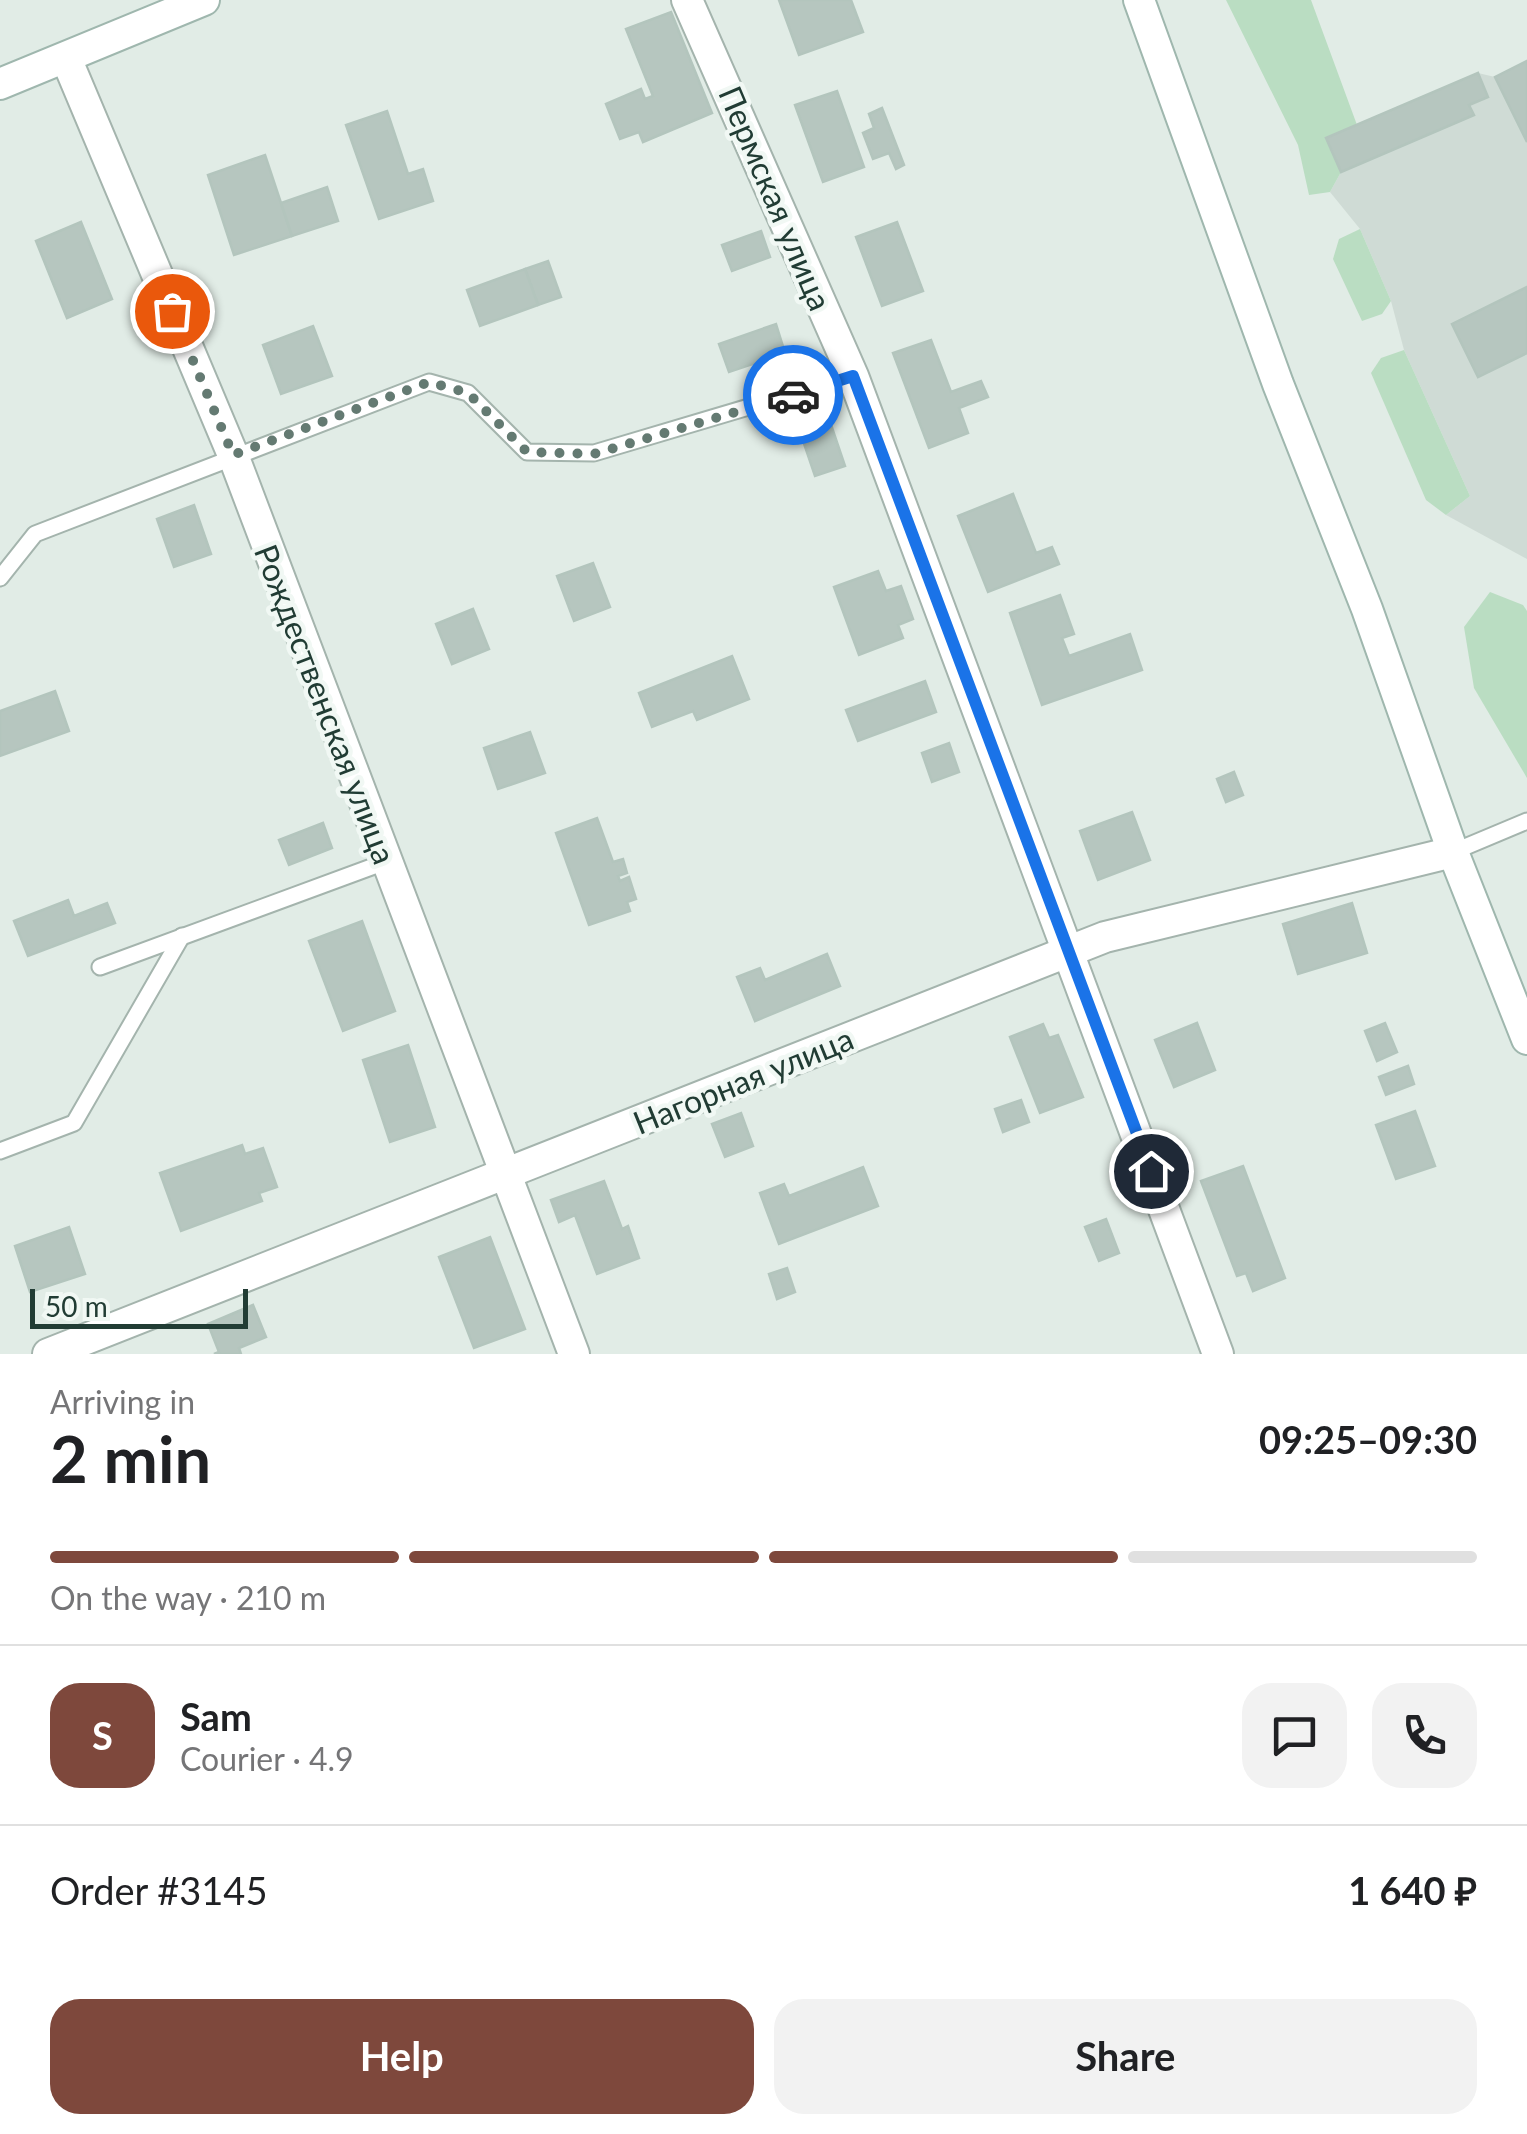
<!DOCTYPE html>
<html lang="en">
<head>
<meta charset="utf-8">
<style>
	body { margin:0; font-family:Lato,sans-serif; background:#f2f2f2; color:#202124; height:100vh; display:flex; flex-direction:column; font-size:38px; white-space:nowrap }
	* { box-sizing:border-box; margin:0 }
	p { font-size:32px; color:#757577 }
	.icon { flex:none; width:55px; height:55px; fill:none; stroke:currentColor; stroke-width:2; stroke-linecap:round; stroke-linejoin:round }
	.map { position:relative; height:1354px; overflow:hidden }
	.drawer { display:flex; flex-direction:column; background:#fff; flex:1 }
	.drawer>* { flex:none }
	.scale { position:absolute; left:30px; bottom:25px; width:218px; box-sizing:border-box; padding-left:10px; border:5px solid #213c34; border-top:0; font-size:28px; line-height:35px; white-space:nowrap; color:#213c34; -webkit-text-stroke:8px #f1f8f4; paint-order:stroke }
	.pin { position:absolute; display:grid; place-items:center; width:85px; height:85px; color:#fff; margin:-42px; border:5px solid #fff; border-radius:50%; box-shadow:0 2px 10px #0007 }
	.courier { position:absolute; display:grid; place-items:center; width:100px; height:100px; margin:-50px; border:8px solid #1a73e8; border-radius:50%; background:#fff; color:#222; box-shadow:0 2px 12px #0007 }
	.headline em { font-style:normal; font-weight:700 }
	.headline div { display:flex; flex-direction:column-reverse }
	.headline { display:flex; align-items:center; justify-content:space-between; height:170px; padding:0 50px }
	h1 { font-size:65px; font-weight:700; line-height:75px }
	.bar { display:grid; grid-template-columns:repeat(4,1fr); gap:15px 10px; align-content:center; height:120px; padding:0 50px }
	.bar i { height:12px; border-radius:8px; background:#e0e0e0 }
	.bar .on { background:#7e483c }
	.bar p { grid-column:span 4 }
	.line { display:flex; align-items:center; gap:25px; padding:0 50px; border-top:2px solid #e0e0e0 }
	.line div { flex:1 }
	.round { display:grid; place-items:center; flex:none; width:105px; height:105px; border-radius:30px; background:#f2f2f2 }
	.action { display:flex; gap:20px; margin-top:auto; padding:20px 50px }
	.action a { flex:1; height:115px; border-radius:30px; background:#7e483c; color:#fff; font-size:40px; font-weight:700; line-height:115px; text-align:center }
	.action a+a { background:#f2f2f2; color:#202124 }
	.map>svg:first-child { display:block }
</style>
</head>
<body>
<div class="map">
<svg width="1527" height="1354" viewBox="0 0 1527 1354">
	<rect width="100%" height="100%" fill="#e1ece6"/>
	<path fill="#cfdbd5" d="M1527,61V559L1446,515L1470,496L1404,350L1391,301L1360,229L1330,192L1341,172L1326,138L1478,73L1495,77Z"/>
	<g fill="#baddc2">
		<path d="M1226,0H1311L1357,125L1326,138L1341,172L1330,192L1309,195L1298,145Z"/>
		<path d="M1360,229L1391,301L1382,314L1362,321L1333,259L1339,239Z"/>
		<path d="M1404,350L1470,496L1446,515L1426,500L1371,373L1381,358Z"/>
		<path d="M1490,592L1523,605L1527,611V778L1474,688L1464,627Z"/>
	</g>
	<g fill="#b6c6bf" stroke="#b3c5bd" stroke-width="2.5">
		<path d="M779,0H851L863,32L799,55Z"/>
		<path d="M671,12L712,113L643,142L639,132L620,139L606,104L641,89L645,99L653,96L626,29Z"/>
		<path d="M1527,61V142L1495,77Z"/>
		<path d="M1478,73L1488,97L1469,105L1474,115L1341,172L1326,138Z"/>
		<path d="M837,91L864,167L823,182L795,105Z"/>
		<path d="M882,108L904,165L896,169L889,153L873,159L863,133L874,128L869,114Z"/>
		<path d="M387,111L408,174L423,169L433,201L379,219L346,125Z"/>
		<path d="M265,155L292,236L234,255L208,175Z"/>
		<path d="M327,187L338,221L292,236L281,203Z"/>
		<path d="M81,222L112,299L67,318L36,241Z"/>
		<path d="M897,222L923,291L882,306L856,237Z"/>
		<path d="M761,231L770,257L732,271L722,245Z"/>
		<path d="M548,261L561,297L538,305L525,269Z"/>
		<path d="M525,269L538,305L480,326L467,290Z"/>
		<path d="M1527,287V353L1478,377L1452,324Z"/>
		<path d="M776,324L785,353L729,372L719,344Z"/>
		<path d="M313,326L332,376L281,394L263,345Z"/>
		<path d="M931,340L951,392L981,381L988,397L959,408L968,433L929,448L893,353Z"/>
		<path d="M825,407L845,466L815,476L795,417Z"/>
		<path d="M1013,494L1036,553L1052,547L1059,564L988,592L958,516Z"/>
		<path d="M194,505L211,554L174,567L157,519Z"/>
		<path d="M593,563L610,607L574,621L557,576Z"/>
		<path d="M878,571L886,591L901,586L913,619L898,625L903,638L859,655L834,587Z"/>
		<path d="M1060,595L1074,634L1062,638L1069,656L1130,634L1142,670L1042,705L1010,613Z"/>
		<path d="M473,609L489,649L452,664L436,624Z"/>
		<path d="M732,656L749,699L697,720L693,711L652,727L639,693Z"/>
		<path d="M925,681L936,712L858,741L846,710Z"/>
		<path d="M55,691L69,731L0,756V711Z"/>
		<path d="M530,732L545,773L498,789L484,748Z"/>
		<path d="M949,743L959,772L932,782L922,753Z"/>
		<path d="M1234,772L1243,795L1226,802L1217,779Z"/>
		<path d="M1132,812L1150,860L1098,880L1080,831Z"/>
		<path d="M597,818L613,862L623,859L627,873L618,876L620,881L629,877L636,899L627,902L630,911L589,925L556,833Z"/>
		<path d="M323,823L332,848L289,865L279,840Z"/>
		<path d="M68,900L74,916L107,903L115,923L28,956L14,921Z"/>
		<path d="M1352,903L1367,953L1298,974L1283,924Z"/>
		<path d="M362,921L395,1011L343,1031L309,941Z"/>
		<path d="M827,954L840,986L755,1021L737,977L760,968L765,980Z"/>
		<path d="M1197,1023L1215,1070L1174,1087L1155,1040Z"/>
		<path d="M1385,1023L1397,1052L1377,1061L1365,1031Z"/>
		<path d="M1043,1024L1049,1038L1058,1035L1083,1097L1040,1113L1010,1037Z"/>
		<path d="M408,1045L435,1127L390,1142L363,1060Z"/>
		<path d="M1408,1066L1414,1084L1386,1095L1379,1077Z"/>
		<path d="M1021,1100L1029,1122L1003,1132L995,1109Z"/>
		<path d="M1415,1111L1435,1166L1396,1179L1376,1125Z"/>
		<path d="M741,1113L753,1146L725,1157L712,1124Z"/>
		<path d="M242,1145L245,1154L263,1148L277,1187L259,1193L262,1201L181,1231L160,1173Z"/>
		<path d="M1243,1166L1285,1278L1253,1291L1246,1273L1237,1276L1201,1181Z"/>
		<path d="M863,1167L878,1206L779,1244L760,1193L784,1184L789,1196Z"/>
		<path d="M604,1181L622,1229L628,1226L639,1258L597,1274L575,1215L559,1222L551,1200Z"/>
		<path d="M1106,1219L1119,1253L1099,1261L1085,1227Z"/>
		<path d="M69,1227L85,1274L30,1292L15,1246Z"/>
		<path d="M490,1237L525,1329L474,1348L439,1257Z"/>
		<path d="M787,1268L795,1292L777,1299L769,1274Z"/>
		<path d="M253,1305L266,1337L239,1348L241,1354H214L219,1352L208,1324Z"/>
	</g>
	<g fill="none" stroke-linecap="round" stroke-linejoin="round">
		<defs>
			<g id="lane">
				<path d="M0,578L35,534L429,382L468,393L527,452L594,453L853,376"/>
				<path d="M1453,852L1527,821"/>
				<path d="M100,967L385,862"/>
				<path d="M0,1151L74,1123L182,936"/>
			</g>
			<g id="street">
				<path d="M687,0L853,376L1218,1354"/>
				<path d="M66,58L233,455L574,1354"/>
				<path d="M48,1354L1105,937L1453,852"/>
			</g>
			<g id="secondary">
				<path d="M1139,0L1278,384L1367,609L1453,852L1527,1039"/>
				<path d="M0,84L204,0"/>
			</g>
		</defs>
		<use href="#lane" stroke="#a4b4ad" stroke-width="19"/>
		<use href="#street" stroke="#a4b4ad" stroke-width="34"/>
		<use href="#secondary" stroke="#9fb7ae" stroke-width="34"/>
		<use href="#lane" stroke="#fff" stroke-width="15"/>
		<use href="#street" stroke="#fff" stroke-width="30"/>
		<use href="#secondary" stroke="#fff" stroke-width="30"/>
	</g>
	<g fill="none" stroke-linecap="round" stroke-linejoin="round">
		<path stroke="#647a72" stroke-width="10" stroke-dasharray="0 18" d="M172,311L233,455L429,382L468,393L527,452L594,454L793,395"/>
		<path stroke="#1a73e8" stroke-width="12" d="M793,395L853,376L1151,1171"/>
	</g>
	<g text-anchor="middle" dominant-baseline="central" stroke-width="9" stroke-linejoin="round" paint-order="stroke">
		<g font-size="32" fill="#213c34" stroke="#f1f8f4">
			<text transform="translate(776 198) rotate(67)">Пермская улица</text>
			<text transform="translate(326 704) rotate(69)">Рождественская улица</text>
			<text transform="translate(743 1080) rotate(-22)">Нагорная улица</text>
		</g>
	</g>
</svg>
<div class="scale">50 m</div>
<div class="pin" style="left:172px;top:311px;background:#ea580c"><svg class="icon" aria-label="bag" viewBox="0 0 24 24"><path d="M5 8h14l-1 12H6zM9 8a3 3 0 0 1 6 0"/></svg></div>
<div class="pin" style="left:1151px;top:1171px;background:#1f2937"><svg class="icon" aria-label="home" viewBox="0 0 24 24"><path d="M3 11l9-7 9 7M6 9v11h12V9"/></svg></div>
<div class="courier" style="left:793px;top:395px"><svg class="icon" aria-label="car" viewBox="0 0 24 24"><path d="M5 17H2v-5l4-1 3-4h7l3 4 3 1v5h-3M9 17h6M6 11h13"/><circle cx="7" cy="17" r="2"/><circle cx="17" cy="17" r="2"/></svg></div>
</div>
<section class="drawer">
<div class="headline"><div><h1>2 min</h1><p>Arriving in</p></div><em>09:25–09:30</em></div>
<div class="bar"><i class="on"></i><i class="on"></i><i class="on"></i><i></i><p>On the way · 210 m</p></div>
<div class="line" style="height:180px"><b class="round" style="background:#7e483c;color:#fff">S</b><div><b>Sam</b><p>Courier · 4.9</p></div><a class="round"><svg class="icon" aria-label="chat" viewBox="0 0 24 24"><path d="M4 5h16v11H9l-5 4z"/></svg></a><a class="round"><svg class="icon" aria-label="phone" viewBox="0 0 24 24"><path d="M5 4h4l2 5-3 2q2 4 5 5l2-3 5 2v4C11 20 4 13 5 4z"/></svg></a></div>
<div class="line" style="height:130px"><div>Order #3145</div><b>1 640 ₽</b></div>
<div class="action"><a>Help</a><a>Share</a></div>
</section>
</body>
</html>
